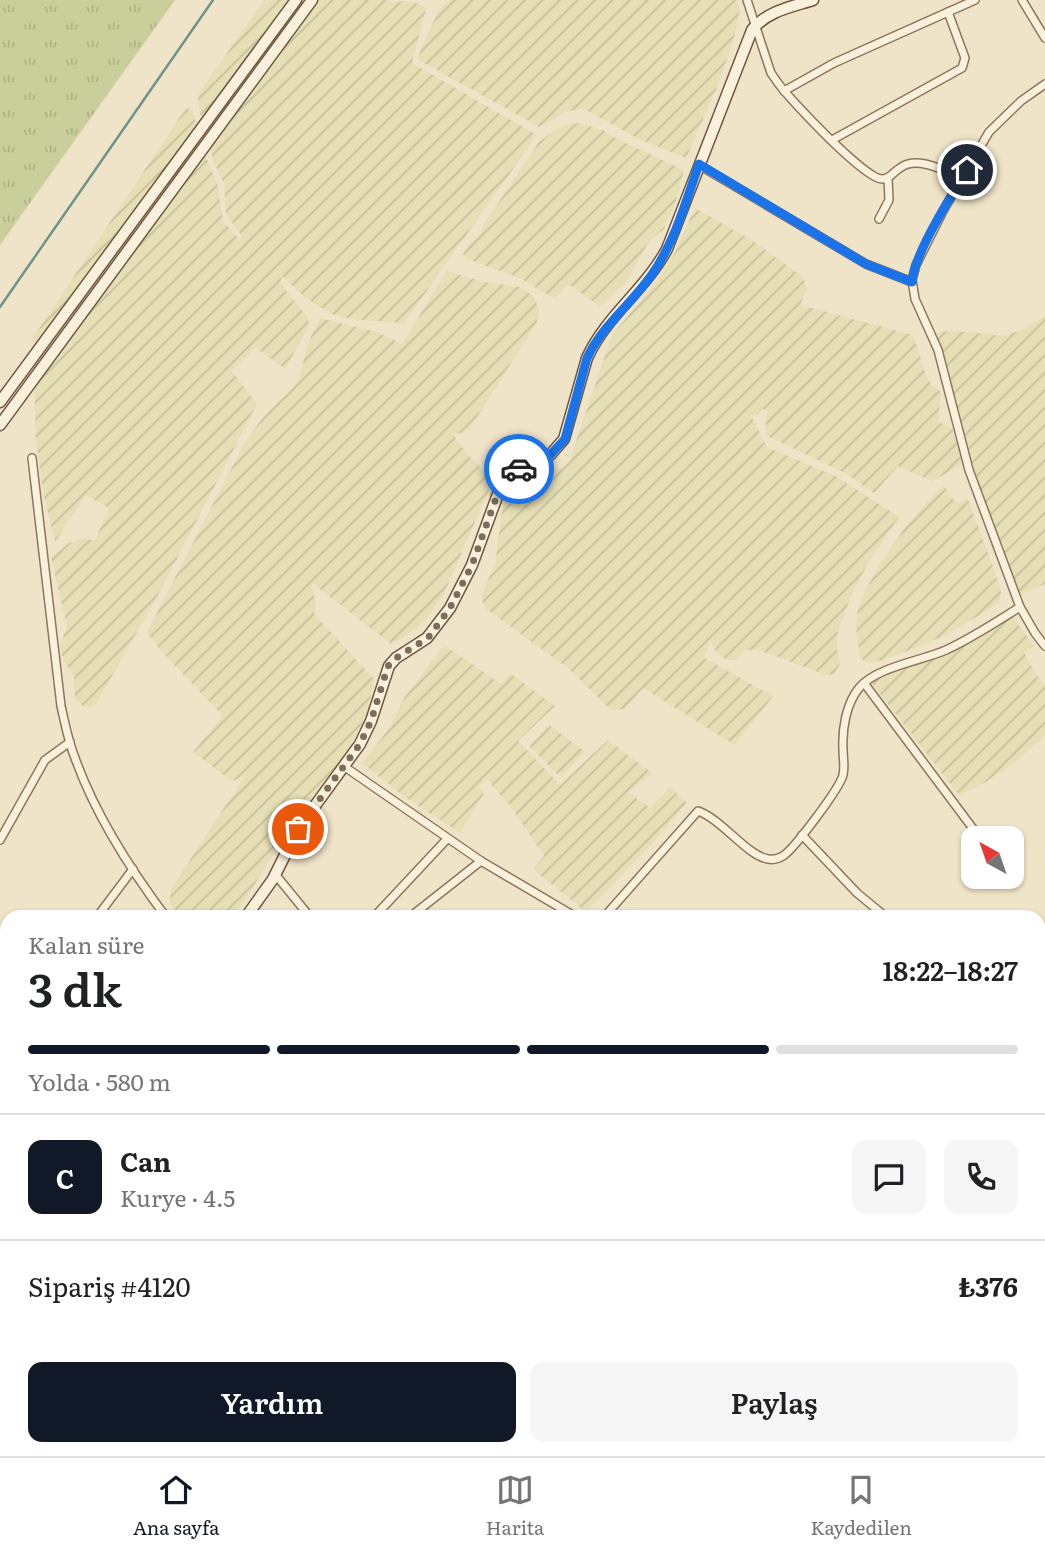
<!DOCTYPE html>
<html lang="tr">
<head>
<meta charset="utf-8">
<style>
	body { margin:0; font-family:Literata,serif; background:#f6f6f6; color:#202124; height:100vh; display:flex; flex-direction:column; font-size:26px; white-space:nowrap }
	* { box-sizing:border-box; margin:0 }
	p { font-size:23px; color:#757577 }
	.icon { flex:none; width:38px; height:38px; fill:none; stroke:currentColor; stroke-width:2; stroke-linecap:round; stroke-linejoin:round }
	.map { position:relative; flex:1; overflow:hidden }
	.drawer { position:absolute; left:0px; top:910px; width:1046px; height:546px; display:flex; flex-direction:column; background:#fff; border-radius:21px 21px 0 0; box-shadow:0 2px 5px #0004 }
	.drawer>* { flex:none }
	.needle { width:46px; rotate:320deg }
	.tools { position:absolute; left:961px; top:826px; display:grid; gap:14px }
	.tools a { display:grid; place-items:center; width:63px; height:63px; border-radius:14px; background:#fff; box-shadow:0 2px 5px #0004; font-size:35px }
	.pin { position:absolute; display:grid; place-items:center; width:60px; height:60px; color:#fff; margin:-30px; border:4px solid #fff; border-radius:50%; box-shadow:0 2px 7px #0007 }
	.courier { position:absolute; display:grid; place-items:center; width:70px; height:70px; margin:-35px; border:5px solid #1a73e8; border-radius:50%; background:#fff; color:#222; box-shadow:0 2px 9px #0007 }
	.overview em { font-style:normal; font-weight:600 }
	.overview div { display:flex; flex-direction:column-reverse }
	.overview { display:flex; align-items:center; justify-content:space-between; height:119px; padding:0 28px }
	h1 { font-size:46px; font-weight:600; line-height:52px }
	.bar { display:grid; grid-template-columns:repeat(4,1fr); gap:10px 7px; align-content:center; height:84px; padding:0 28px }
	.bar i { height:9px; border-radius:5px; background:#e0e0e0 }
	.bar .current { background:#111827 }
	.bar p { grid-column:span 4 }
	.line { display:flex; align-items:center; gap:18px; padding:0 28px; border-top:2px solid #e0e0e0 }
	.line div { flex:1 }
	.round { display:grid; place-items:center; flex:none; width:74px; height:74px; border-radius:14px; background:#f6f6f6 }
	.cta { display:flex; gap:14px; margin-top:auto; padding:14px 28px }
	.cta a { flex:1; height:80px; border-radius:14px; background:#111827; color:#fff; font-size:28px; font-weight:600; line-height:80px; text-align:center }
	.cta a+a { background:#f6f6f6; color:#202124 }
	.tab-bar { display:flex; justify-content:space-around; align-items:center; height:98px; border-top:2px solid #e0e0e0; background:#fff; font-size:19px; color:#757577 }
	.tab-bar a { display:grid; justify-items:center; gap:4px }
	.tab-bar .current { color:#111827 }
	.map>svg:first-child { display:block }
</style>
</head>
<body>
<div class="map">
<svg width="1045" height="1456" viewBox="0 0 1045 1456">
	<defs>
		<pattern id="farmland-furrows" width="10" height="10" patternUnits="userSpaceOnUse" patternTransform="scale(1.75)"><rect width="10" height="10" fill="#e6deb5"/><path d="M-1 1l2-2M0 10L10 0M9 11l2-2" fill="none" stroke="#c6bf9b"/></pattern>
		<pattern id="grass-tufts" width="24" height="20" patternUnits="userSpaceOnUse" patternTransform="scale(1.75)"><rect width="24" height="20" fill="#c9cf9b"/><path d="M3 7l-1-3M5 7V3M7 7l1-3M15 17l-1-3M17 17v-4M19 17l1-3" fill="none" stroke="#aeb285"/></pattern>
		<pattern id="park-dots" width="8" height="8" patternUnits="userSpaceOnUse" patternTransform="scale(1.75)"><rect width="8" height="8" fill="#c9cf9b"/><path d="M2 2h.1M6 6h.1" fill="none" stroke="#aeb285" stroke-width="1.8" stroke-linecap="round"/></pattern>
	</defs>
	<rect width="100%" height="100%" fill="#f0e4c8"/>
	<g fill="url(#farmland-furrows)">
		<path d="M264,0H387L392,3L403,1L421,4L426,9L412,63L537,135L404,323L350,319L332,314L307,299L282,276L280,283L308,318L309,326L285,369L255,347L232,371L257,404L163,586L96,704L90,707L83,706L75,699L74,678L59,650L67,626L51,558L69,543L82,539L95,540L109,508L86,495L55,542L43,492L36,441L33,338L186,108L192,110L204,152L218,187L223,221L240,240L242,236L226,215L224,183L215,165L199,110L198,99L200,92Z"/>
		<path d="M450,0H737L740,10L733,42L720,80L686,158L637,138L584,109L568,111L539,127L417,59L438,11Z"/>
		<path d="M578,123L603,130L617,139L684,170L675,204L664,229L649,241L626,282L600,306L568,284L555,299L520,278L467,259L463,254L466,248L480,234L484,224L539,142L559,127Z"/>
		<path d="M695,208L753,241L803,277L807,289L800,305L913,335L927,378L933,387L941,392L938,422L952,428L963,464L932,481L898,466L874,493L843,472L765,435L767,411L762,409L758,414L751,416L767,447L837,477L899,517L868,563L851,596L838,631L837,649L840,664L834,674L826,675L756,649L744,651L737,660H728L717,654L710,640L704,658L773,696L735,745L643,688L625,709L611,710L568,668L485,608L481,596L495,565L502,510L507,497L516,486L526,479L553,473L569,462L612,335L657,281L675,252Z"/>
		<path d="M447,271L484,282L519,287L533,296L539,308L537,322L470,428L463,433L453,434L467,454L493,480L443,596L425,621L400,640L391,644L311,582L316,603L314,614L375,680L366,715L349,749L297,817L241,906L230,917H181L170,903L171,889L245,776L232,781L193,752L223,716L162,652L147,632L245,442L265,415L293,388L299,378L308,343L320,318L376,332L402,344Z"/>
		<path d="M1045,316V584L1020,595L990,517L972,462L936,332L958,331L1004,336L1022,330Z"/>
		<path d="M943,485L956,503L968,499L992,564L1001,592L1000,600L993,607L944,636L889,658L871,663L865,662L860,657L856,627L858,609L864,593L880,564L907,525Z"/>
		<path d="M1012,616L1034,646L1024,652L1035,673L1045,685V736L1005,770L984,783L959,795L871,682L943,655Z"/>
		<path d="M444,645L501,684L511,674L555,706L518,741L560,785L608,740L652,773L628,792L650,808L670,787L687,803L651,845L586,912L533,869L544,856L510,806L486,778L479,787L484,794L460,833L405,797L362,763L389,729L402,701Z"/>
		<path d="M549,725L585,752L563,775L557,774L529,746Z"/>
	</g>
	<path fill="url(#grass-tufts)" d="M0,0H175L0,245Z"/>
	<path fill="url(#park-dots)" d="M440,1449H533L539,1456H446Z"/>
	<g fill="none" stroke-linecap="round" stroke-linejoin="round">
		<path stroke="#6f938a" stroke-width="2.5" d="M0,307L213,0"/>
		<defs>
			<g id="street">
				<path d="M747,0L771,73L778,83C790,100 865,179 882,179C890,179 893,172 900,168C917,155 945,171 962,178"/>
				<path d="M1022,0L1045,38"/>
				<path d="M1045,84L1021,101L989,132L943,211L916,265L912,280L915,299L938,350L969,470L1020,607L1035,633L1045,646"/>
				<path d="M784,91L834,63L975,0"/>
				<path d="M832,140L962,68L965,58L948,12"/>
				<path d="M699,165L866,264L912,282"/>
				<path d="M879,219L889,200L888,178"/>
				<path d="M32,458L61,706C65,723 68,741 75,758C95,814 130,869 166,917"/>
				<path d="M864,683L980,838"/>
				<path d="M345,767L481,861L576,917"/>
				<path d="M802,835L857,893L886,917"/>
				<path d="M0,840L45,760L70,742"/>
				<path d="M275,874L310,917"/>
				<path d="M1012,874L1015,878"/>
				<path d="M97,917L133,869"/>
				<path d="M374,917L447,839"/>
				<path d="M410,917L481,861"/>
				<path d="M604,917L698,811C723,820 746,855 768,859C773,860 778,859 783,856C794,849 840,788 843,775C845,766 843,758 843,749C842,729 846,704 859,688C876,667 921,661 946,650C972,638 996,622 1020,607"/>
				<path d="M1040,996L1045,994"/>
				<path d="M1040,1081L1045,1079"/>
				<path d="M0,1102L7,1093"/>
				<path d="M1040,1121L1045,1134L1040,1137"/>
				<path d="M1040,1154L1045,1161"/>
				<path d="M0,1160L7,1165"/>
				<path d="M0,1260H7"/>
				<path d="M1040,1319L1045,1315"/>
				<path d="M0,1354L7,1348"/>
				<path d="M116,1449L121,1456"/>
				<path d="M209,1449L213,1456"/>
				<path d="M431,1449L437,1456"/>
				<path d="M543,1449L550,1456"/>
				<path d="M1014,1449L1019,1456"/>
				<path d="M129,1456L139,1449"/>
				<path d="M339,1456L348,1449"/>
				<path d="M653,1456L661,1449"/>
				<path d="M868,1456L876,1449"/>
				<path d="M1031,1456L1039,1449"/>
			</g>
			<g id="secondary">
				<path d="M0,402L296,0"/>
				<path d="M0,425L312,0"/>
				<path d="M246,917L273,879L298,829L360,744L371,721L389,666L396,658L427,638L450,608L472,565L502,483L514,471L551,454L564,439L587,358C606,316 645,290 667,249L752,30C767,11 791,7 813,0"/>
				<path d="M0,1045L7,1049"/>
				<path d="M0,1056L7,1059"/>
				<path d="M1040,1169L1045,1164"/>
				<path d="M1040,1188L1045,1183"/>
				<path d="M320,1449L323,1456"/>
				<path d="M334,1449L337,1456"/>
				<path d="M694,1456L702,1449"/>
				<path d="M717,1456L726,1449"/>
			</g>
		</defs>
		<use href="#street" stroke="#8d765c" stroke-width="10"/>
		<use href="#secondary" stroke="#6f573f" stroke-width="13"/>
		<use href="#street" stroke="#faf1dc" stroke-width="7"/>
		<use href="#secondary" stroke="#faf1dc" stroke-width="10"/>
	</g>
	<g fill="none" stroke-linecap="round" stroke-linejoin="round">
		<path stroke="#7c6e5b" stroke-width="7" stroke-dasharray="0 12.6" d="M298,829L360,744L371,721L388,666L396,658L428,638L450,608L472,565L500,487L509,475L519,469"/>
		<path stroke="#1a73e8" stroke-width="9" d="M519,469L551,454L565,439L587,358C603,324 632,304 653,273C675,241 686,201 699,164L866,264L912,282C914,254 951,196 967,170"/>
	</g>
</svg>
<div class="tools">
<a><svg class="needle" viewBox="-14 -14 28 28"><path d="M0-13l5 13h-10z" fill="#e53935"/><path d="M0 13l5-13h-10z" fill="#757577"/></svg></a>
</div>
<div class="pin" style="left:298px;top:829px;background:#ea580c"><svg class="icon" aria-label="bag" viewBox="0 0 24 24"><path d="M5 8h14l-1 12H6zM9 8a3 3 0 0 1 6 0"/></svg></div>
<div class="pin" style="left:967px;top:170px;background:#1f2937"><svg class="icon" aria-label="home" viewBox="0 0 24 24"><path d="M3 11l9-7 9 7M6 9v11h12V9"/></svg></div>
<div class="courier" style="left:519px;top:469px"><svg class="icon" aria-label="car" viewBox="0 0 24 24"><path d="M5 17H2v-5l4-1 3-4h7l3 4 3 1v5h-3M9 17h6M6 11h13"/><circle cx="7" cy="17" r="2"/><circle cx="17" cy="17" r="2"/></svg></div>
<section class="drawer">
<div class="overview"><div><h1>3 dk</h1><p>Kalan süre</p></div><em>18:22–18:27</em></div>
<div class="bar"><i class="current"></i><i class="current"></i><i class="current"></i><i></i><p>Yolda · 580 m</p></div>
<div class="line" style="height:126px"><b class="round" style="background:#111827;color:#fff">C</b><div><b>Can</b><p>Kurye · 4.5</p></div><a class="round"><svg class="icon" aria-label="chat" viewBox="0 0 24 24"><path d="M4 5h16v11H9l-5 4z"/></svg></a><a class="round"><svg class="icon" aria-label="phone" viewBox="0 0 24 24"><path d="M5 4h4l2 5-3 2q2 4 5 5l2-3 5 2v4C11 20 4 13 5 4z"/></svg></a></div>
<div class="line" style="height:91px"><div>Sipariş #4120</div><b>₺376</b></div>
<div class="cta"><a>Yardım</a><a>Paylaş</a></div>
</section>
</div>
<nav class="tab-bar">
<a class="current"><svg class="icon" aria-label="home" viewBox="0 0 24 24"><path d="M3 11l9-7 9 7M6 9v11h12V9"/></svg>Ana sayfa</a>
<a><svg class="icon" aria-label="map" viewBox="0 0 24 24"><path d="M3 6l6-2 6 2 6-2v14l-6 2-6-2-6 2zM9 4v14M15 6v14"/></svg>Harita</a>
<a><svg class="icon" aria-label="saved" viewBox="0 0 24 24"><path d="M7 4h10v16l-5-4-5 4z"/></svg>Kaydedilen</a>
</nav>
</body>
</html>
